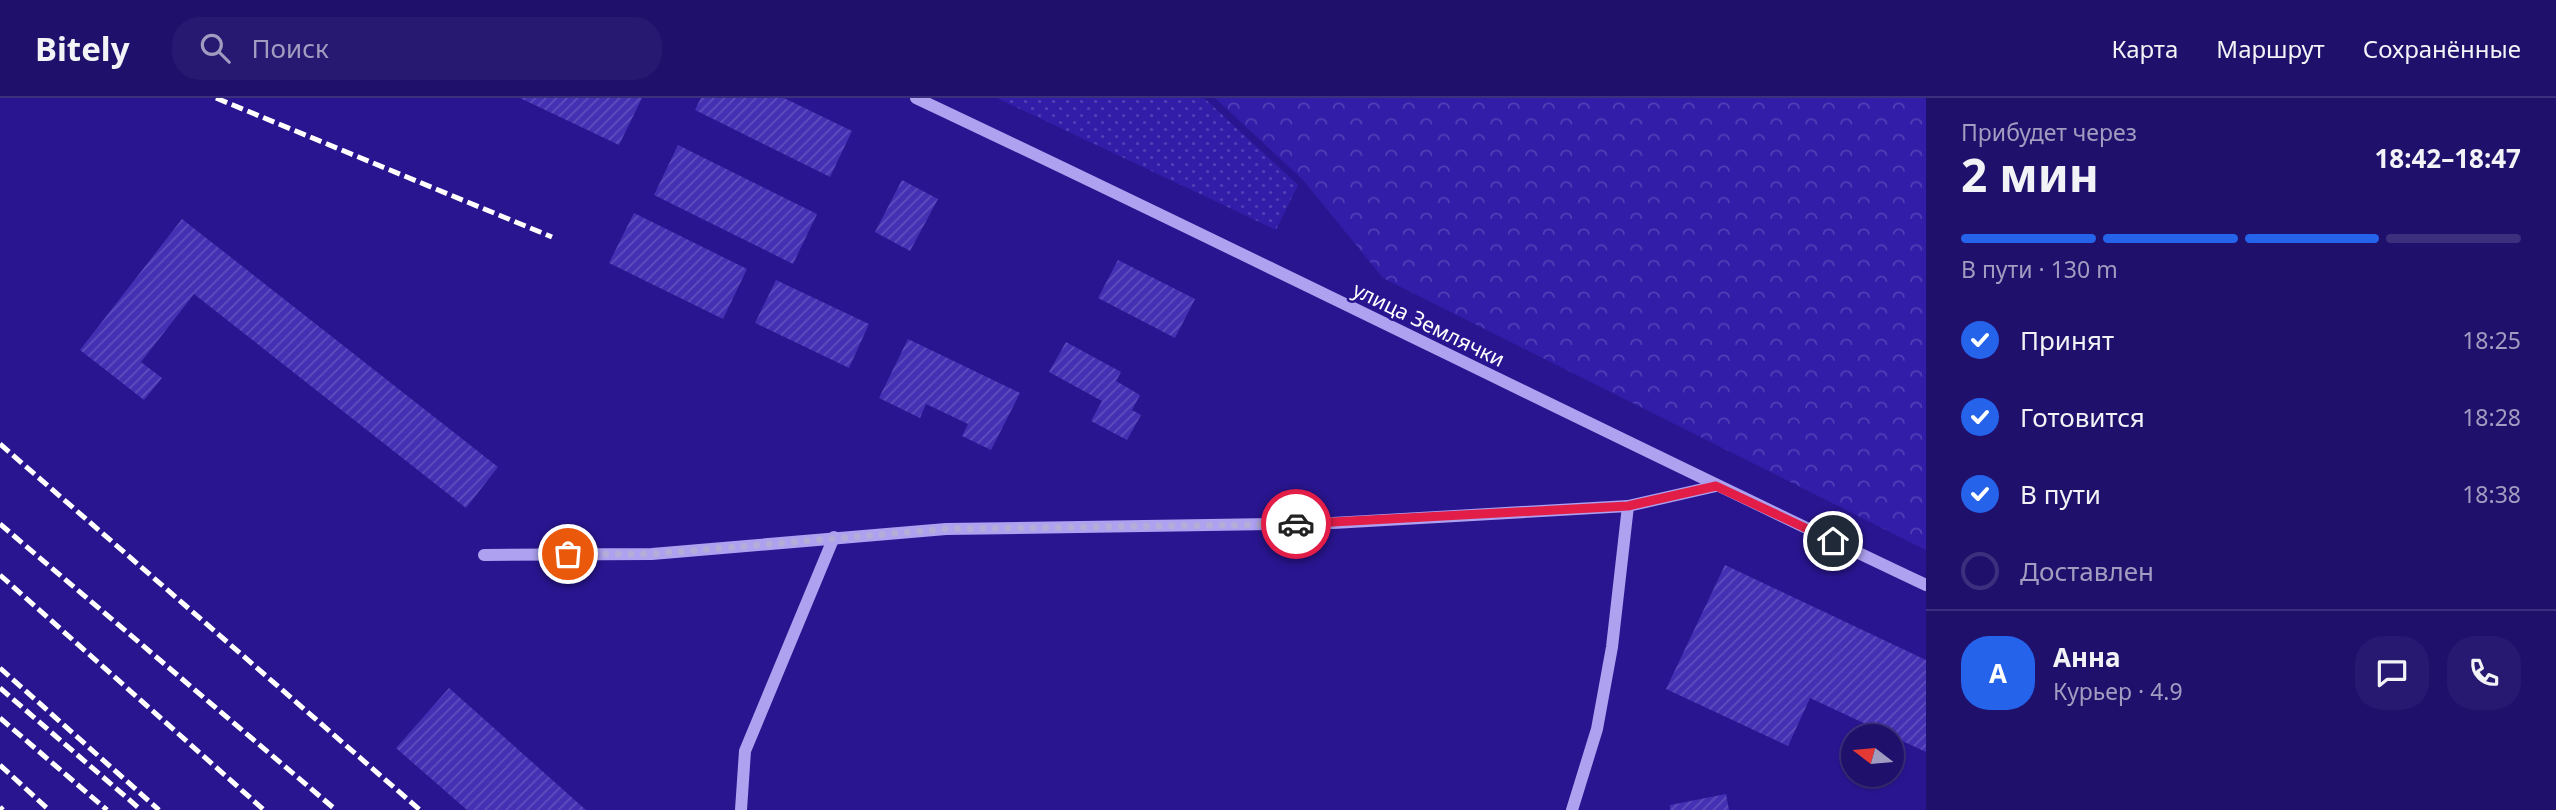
<!DOCTYPE html>
<html lang="ru">
<head>
<meta charset="utf-8">
<style>
	body { margin:0; font-family:"Noto Sans",sans-serif; background:#271971; color:#f1f3f6; height:100vh; display:flex; flex-direction:column; font-size:26px; white-space:nowrap }
	* { box-sizing:border-box; margin:0 }
	p { font-size:23px; color:#a19dc1 }
	.icon { flex:none; width:38px; height:38px; fill:none; stroke:currentColor; stroke-width:2; stroke-linecap:round; stroke-linejoin:round }
	.map { position:relative; flex:1; overflow:hidden }
	.side { display:flex; flex-direction:column; background:#1f106b; width:630px }
	.side>* { flex:none }
	.needle { width:46px; rotate:286deg }
	.fabs { position:absolute; left:1841px; top:626px; display:grid; gap:14px }
	.fabs a { display:grid; place-items:center; width:63px; height:63px; border-radius:50%; background:#1f106b; box-shadow:0 2px 5px #0004,0 0 0 2px #3c307e; font-size:35px }
	.pin { position:absolute; display:grid; place-items:center; width:60px; height:60px; color:#fff; margin:-30px; border:4px solid #fff; border-radius:50%; box-shadow:0 2px 7px #0007 }
	.courier { position:absolute; display:grid; place-items:center; width:70px; height:70px; margin:-35px; border:5px solid #e11d48; border-radius:50%; background:#fff; color:#222; box-shadow:0 2px 9px #0007 }
	.head em { font-style:normal; font-weight:700 }
	.head div { display:flex; flex-direction:column-reverse }
	.head { display:flex; align-items:center; justify-content:space-between; height:119px; padding:0 35px }
	h1 { font-size:46px; font-weight:700; line-height:52px }
	.bar { display:grid; grid-template-columns:repeat(4,1fr); gap:10px 7px; align-content:center; height:84px; padding:0 35px }
	.bar i { height:9px; border-radius:5px; background:#3c307e }
	.bar .on { background:#2563eb }
	.bar p { grid-column:span 4 }
	.line { display:flex; align-items:center; gap:18px; padding:0 35px; border-top:2px solid #3c307e }
	.line div { flex:1 }
	.round { display:grid; place-items:center; flex:none; width:74px; height:74px; border-radius:28px; background:#271971 }
	ol { padding:0 35px; list-style:none }
	li { display:flex; align-items:center; gap:21px; height:77px }
	li p { margin-inline-start:auto }
	li .icon { padding:7px; border-radius:50%; background:#2563eb; color:#fff; stroke-width:4 }
	li:last-child { color:#a19dc1 }
	li i { width:38px; height:38px; border:4px solid #3c307e; border-radius:50% }
	header { display:flex; align-items:center; gap:42px; box-sizing:border-box; height:98px; padding:0 35px; background:#1f106b; border-bottom:2px solid #3c307e }
	header strong { font-size:33px }
	nav { display:flex; gap:38px; margin-inline-start:auto; font-size:24px }
	.search { width:490px; height:63px; background:#271971; display:flex; align-items:center; gap:18px; box-sizing:border-box; padding:0 24px; border-radius:28px; color:#a19dc1; font-size:26px }
	main { display:flex; flex:1; min-height:0 }
	.map>svg:first-child { display:block }
</style>
</head>
<body>
<header>
<strong>Bitely</strong>
<div class="search"><svg class="icon" aria-label="search" viewBox="0 0 24 24"><circle cx="10" cy="10" r="6"/><path d="M15 15l6 6"/></svg>Поиск</div>
<nav><a>Карта</a><a>Маршрут</a><a>Сохранённые</a></nav>
</header>
<main>
<div class="map">
<svg width="1926" height="712" viewBox="0 0 1926 712">
	<defs>
		<pattern id="grass-dots" width="8" height="8" patternUnits="userSpaceOnUse" patternTransform="scale(1.75)"><rect width="8" height="8" fill="#321da9"/><path d="M2 2h.1M6 6h.1" fill="none" stroke="#513fb6" stroke-width="1.8" stroke-linecap="round"/></pattern>
		<pattern id="forest-crowns" width="20" height="18" patternUnits="userSpaceOnUse" patternTransform="scale(1.75)"><rect width="20" height="18" fill="#321da9"/><path d="M2 6a3 3 0 1 1 6 0M12 15a3 3 0 1 1 6 0" fill="none" stroke="#513fb6"/></pattern>
		<pattern id="building-hatch" width="6" height="6" patternUnits="userSpaceOnUse" patternTransform="scale(1.75)"><rect width="6" height="6" fill="#4430b3"/><path d="M-1 1l2-2M0 6l6-6M5 7l2-2" fill="none" stroke="#604fbe"/></pattern>
	</defs>
	<rect width="100%" height="100%" fill="#29158f"/>
	<path fill="url(#grass-dots)" d="M997,0H1204L1298,87L1276,132Z"/>
	<path fill="url(#forest-crowns)" d="M1215,0H1926V452L1383,180L1303,82Z"/>
	<g fill="url(#building-hatch)">
		<path d="M520,0H642L619,47Z"/>
		<path d="M701,0H784L852,33L830,79L695,12Z"/>
		<path d="M678,47L817,116L793,166L654,97Z"/>
		<path d="M902,82L938,101L910,153L875,134Z"/>
		<path d="M634,115L747,171L723,221L609,165Z"/>
		<path d="M182,121L498,369L466,410L194,196L141,264L162,280L144,302L80,252Z"/>
		<path d="M1118,162L1195,201L1175,240L1098,200Z"/>
		<path d="M776,182L869,226L849,270L755,225Z"/>
		<path d="M908,241L1020,295L991,352L962,338L968,326L926,306L920,320L879,300Z"/>
		<path d="M1066,244L1121,274L1116,283L1140,297L1132,312L1141,317L1127,342L1091,323L1102,303L1049,274Z"/>
		<path d="M1725,467L1926,562V654L1810,600L1788,648L1666,591Z"/>
		<path d="M449,590L586,712H467L396,650Z"/>
		<path d="M1726,696L1729,712H1670V707Z"/>
	</g>
	<g fill="none" stroke-linecap="round" stroke-linejoin="round">
		<g stroke="#ada1f0" stroke-width="12">
			<path d="M916,0C1254,159 1588,327 1926,487"/>
			<path d="M484,457L652,456L946,431L1333,425L1628,408L1716,388"/>
			<path d="M741,712L745,653L834,439"/>
			<path d="M1572,712L1597,631L1612,549L1628,408"/>
		</g>
		<g stroke="#fff" stroke-width="5" stroke-dasharray="12 5" stroke-linecap="butt">
			<path d="M216,0L552,139"/>
			<path d="M0,346L420,712"/>
			<path d="M0,426L336,712"/>
			<path d="M0,477L264,712"/>
			<path d="M0,570L159,712"/>
			<path d="M0,590L141,712"/>
			<path d="M0,620L107,712"/>
			<path d="M0,667L49,712"/>
			<path d="M0,709L3,712"/>
		</g>
	</g>
	<g fill="none" stroke-linecap="round" stroke-linejoin="round">
		<path stroke="#b4add8" stroke-width="7" stroke-dasharray="0 12.6" d="M568,456H652L946,431L1296,426"/>
		<path stroke="#e11d48" stroke-width="9" d="M1296,426L1628,408L1716,388L1833,443"/>
	</g>
	<g text-anchor="middle" dominant-baseline="central" stroke-width="5" stroke-linejoin="round" paint-order="stroke">
		<g font-size="21" fill="#fff" stroke="#29158f">
			<text transform="translate(1429 226) rotate(26)">улица Землячки</text>
		</g>
	</g>
</svg>
<div class="fabs">
<a><svg class="needle" viewBox="-14 -14 28 28"><path d="M0-13l5 13h-10z" fill="#e53935"/><path d="M0 13l5-13h-10z" fill="#a19dc1"/></svg></a>
</div>
<div class="pin" style="left:568px;top:456px;background:#ea580c"><svg class="icon" aria-label="bag" viewBox="0 0 24 24"><path d="M5 8h14l-1 12H6zM9 8a3 3 0 0 1 6 0"/></svg></div>
<div class="pin" style="left:1833px;top:443px;background:#1f2937"><svg class="icon" aria-label="home" viewBox="0 0 24 24"><path d="M3 11l9-7 9 7M6 9v11h12V9"/></svg></div>
<div class="courier" style="left:1296px;top:426px"><svg class="icon" aria-label="car" viewBox="0 0 24 24"><path d="M5 17H2v-5l4-1 3-4h7l3 4 3 1v5h-3M9 17h6M6 11h13"/><circle cx="7" cy="17" r="2"/><circle cx="17" cy="17" r="2"/></svg></div>
</div>
<section class="side">
<div class="head"><div><h1>2 мин</h1><p>Прибудет через</p></div><em>18:42–18:47</em></div>
<div class="bar"><i class="on"></i><i class="on"></i><i class="on"></i><i></i><p>В пути · 130 m</p></div>
<ol>
<li><svg class="icon" aria-label="check" viewBox="0 0 24 24"><path d="M5 12l5 5 9-10"/></svg>Принят<p>18:25</p></li>
<li><svg class="icon" aria-label="check" viewBox="0 0 24 24"><path d="M5 12l5 5 9-10"/></svg>Готовится<p>18:28</p></li>
<li><svg class="icon" aria-label="check" viewBox="0 0 24 24"><path d="M5 12l5 5 9-10"/></svg>В пути<p>18:38</p></li>
<li><i></i>Доставлен</li>
</ol>
<div class="line" style="height:126px"><b class="round" style="background:#2563eb;color:#fff">А</b><div><b>Анна</b><p>Курьер · 4.9</p></div><a class="round"><svg class="icon" aria-label="chat" viewBox="0 0 24 24"><path d="M4 5h16v11H9l-5 4z"/></svg></a><a class="round"><svg class="icon" aria-label="phone" viewBox="0 0 24 24"><path d="M5 4h4l2 5-3 2q2 4 5 5l2-3 5 2v4C11 20 4 13 5 4z"/></svg></a></div>
</section>
</main>
</body>
</html>
